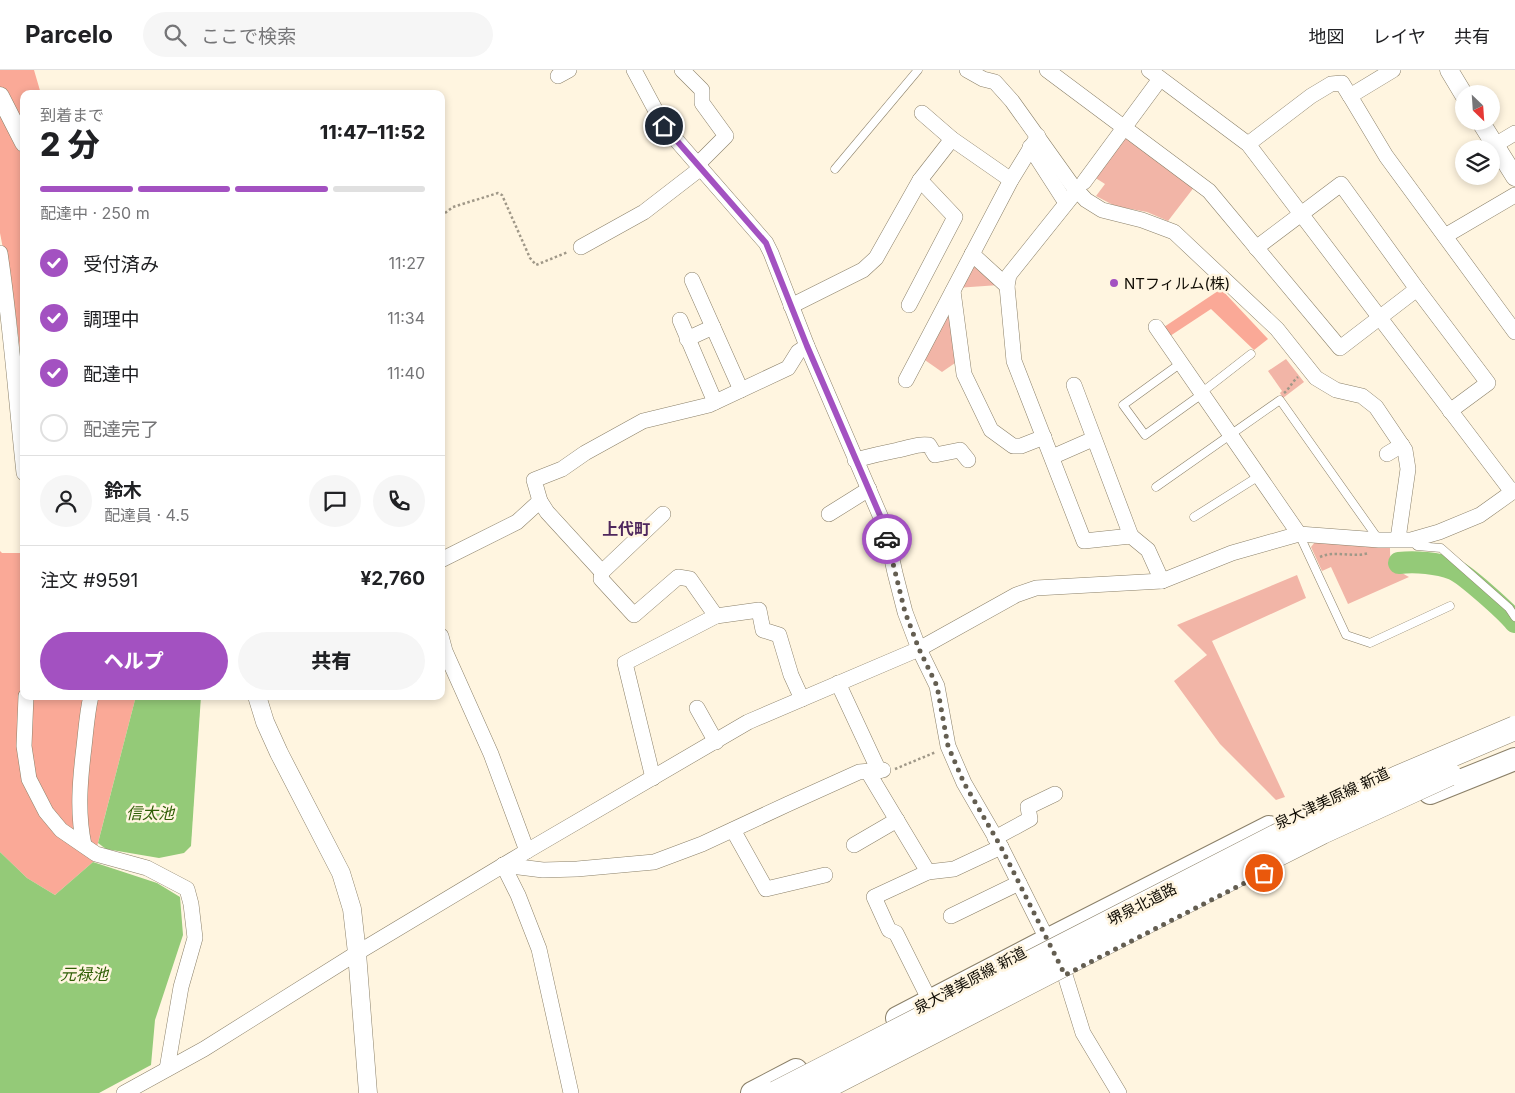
<!DOCTYPE html>
<html lang="ja">
<head>
<meta charset="utf-8">
<style>
	body { margin:0; font-family:Inter,"Noto Sans JP",sans-serif; background:#f6f6f6; color:#202124; height:100vh; display:flex; flex-direction:column; font-size:19px; white-space:nowrap }
	* { box-sizing:border-box; margin:0 }
	p { font-size:16px; color:#757577 }
	.icon { flex:none; width:28px; height:28px; fill:none; stroke:currentColor; stroke-width:2; stroke-linecap:round; stroke-linejoin:round }
	.map { position:relative; flex:1; overflow:hidden }
	.sheet { position:absolute; left:20px; top:20px; width:425px; height:610px; display:flex; flex-direction:column; background:#fff; border-radius:10px; box-shadow:0 2px 8px #0003 }
	.sheet>* { flex:none }
	.needle { width:32px; rotate:155deg }
	.tools { position:absolute; left:1455px; top:15px; display:grid; gap:10px }
	.tools a { display:grid; place-items:center; width:45px; height:45px; border-radius:50%; background:#fff; box-shadow:0 2px 8px #0003; font-size:25px }
	.pin { position:absolute; display:grid; place-items:center; width:42px; height:42px; color:#fff; margin:-21px; border:2px solid #fff; border-radius:50%; box-shadow:0 1px 5px #0007 }
	.courier { position:absolute; display:grid; place-items:center; width:50px; height:50px; margin:-25px; border:4px solid #a351c1; border-radius:50%; background:#fff; color:#222; box-shadow:0 1px 6px #0007 }
	.headline em { font-style:normal; font-weight:800 }
	.headline div { display:flex; flex-direction:column-reverse }
	.headline { display:flex; align-items:center; justify-content:space-between; height:85px; padding:0 20px }
	h1 { font-size:32px; font-weight:800; line-height:38px }
	.bar { display:grid; grid-template-columns:repeat(4,1fr); gap:8px 5px; align-content:center; height:60px; padding:0 20px }
	.bar i { height:6px; border-radius:4px; background:#e0e0e0 }
	.bar .current { background:#a351c1 }
	.bar p { grid-column:span 4 }
	.line { display:flex; align-items:center; gap:12px; padding:0 20px; border-top:1px solid #e0e0e0 }
	.line div { flex:1 }
	.round { display:grid; place-items:center; flex:none; width:52px; height:52px; border-radius:26px; background:#f6f6f6 }
	ol { padding:0 20px; list-style:none }
	li { display:flex; align-items:center; gap:15px; height:55px }
	li p { margin-inline-start:auto }
	li .icon { padding:5px; border-radius:50%; background:#a351c1; color:#fff; stroke-width:4 }
	li:last-child { color:#757577 }
	li i { width:28px; height:28px; border:2px solid #e0e0e0; border-radius:50% }
	.cta { display:flex; gap:10px; margin-top:auto; padding:10px 20px }
	.cta a { flex:1; height:58px; border-radius:30px; background:#a351c1; color:#fff; font-size:20px; font-weight:800; line-height:58px; text-align:center }
	.cta a+a { background:#f6f6f6; color:#202124 }
	header { display:flex; align-items:center; gap:30px; box-sizing:border-box; height:70px; padding:0 25px; background:#fff; border-bottom:1px solid #e0e0e0 }
	header strong { font-size:24px }
	nav { display:flex; gap:28px; margin-inline-start:auto; font-size:18px }
	.search { width:350px; height:45px; background:#f6f6f6; display:flex; align-items:center; gap:12px; box-sizing:border-box; padding:0 18px; border-radius:28px; color:#757577; font-size:19px }
	.map>svg:first-child { display:block }
</style>
</head>
<body>
<header>
<strong>Parcelo</strong>
<div class="search"><svg class="icon" aria-label="search" viewBox="0 0 24 24"><circle cx="10" cy="10" r="6"/><path d="M15 15l6 6"/></svg>ここで検索</div>
<nav><a>地図</a><a>レイヤ</a><a>共有</a></nav>
</header>
<div class="map">
<svg width="1515" height="1023" viewBox="0 0 1515 1023">
	<rect width="100%" height="100%" fill="#fff5e0"/>
	<g fill="#f2b5a7">
		<path d="M1123,68H1129L1195,116L1168,151L1147,142L1115,136L1096,126L1105,114L1094,107Z"/>
		<path d="M973,188L999,215L956,218Z"/>
		<path d="M944,246L951,247L955,293L942,302L922,288Z"/>
		<path d="M1286,289L1304,312L1283,328L1280,323L1282,321L1268,301Z"/>
		<path d="M1315,472L1390,476C1390,496 1391,497 1409,507L1348,534L1331,497L1322,501L1311,477Z"/>
		<path d="M1297,505L1306,528L1212,571L1285,727L1276,730L1220,674L1174,611L1207,585L1177,555Z"/>
	</g>
	<g fill="#faa997">
		<path d="M0,0H34L41,24H24V308L15,241L0,163Z"/>
		<path d="M1221,219L1268,269L1254,280L1211,239L1167,268L1161,259Z"/>
		<path d="M0,481L2,483H24V626H136L93,792L55,825L27,808L0,782Z"/>
	</g>
	<g fill="#94ca78">
		<path d="M136,626H201L191,776L184,783L159,788L106,779L98,773Z"/>
		<path d="M0,782L27,808L55,825L93,792L157,813L180,827L183,865L155,950L151,995L99,1023H0Z"/>
	</g>
	<g fill="none" stroke-linecap="round" stroke-linejoin="round">
		<path stroke="#94ca78" stroke-width="22" d="M1399,493C1415,491 1438,493 1453,499C1465,504 1506,541 1515,552"/>
		<defs>
			<g id="service">
				<path d="M835,99L918,0"/>
				<path d="M1181,293L1123,335L1145,365L1202,324"/>
				<path d="M1201,323L1251,284"/>
				<path d="M1156,417L1280,330L1379,470"/>
				<path d="M1194,447L1259,406"/>
				<path d="M1299,464L1346,565L1370,573L1450,536"/>
				<path d="M1411,470L1417,476L1441,478L1509,538L1515,547"/>
			</g>
			<g id="minor">
				<path d="M634,0L664,56L766,173L771,183L807,276L885,457L895,503L905,542L919,579L937,616L948,676L964,713L1001,777L1065,905L1083,963L1119,1023"/>
				<path d="M682,0L702,20V33L726,66L698,94"/>
				<path d="M967,0L983,9L995,12L1012,31L1072,115L1086,130L1102,140L1142,150L1174,162L1277,259L1316,308L1336,320L1362,326L1376,337L1405,380L1408,399L1398,469"/>
				<path d="M1047,0L1209,121L1340,278L1417,219"/>
				<path d="M1149,0L1248,74L1512,422"/>
				<path d="M558,6L569,0"/>
				<path d="M1350,26L1386,86L1515,262"/>
				<path d="M922,43L952,69L1011,110"/>
				<path d="M1248,74L1311,26L1331,14L1342,13L1350,26L1393,0"/>
				<path d="M1495,75L1515,63"/>
				<path d="M1030,77L1066,133"/>
				<path d="M1084,112L1160,9"/>
				<path d="M1077,120L1009,205L1007,216L1014,291L1084,471L1131,466L1148,480L1162,511"/>
				<path d="M1445,166L1515,125"/>
				<path d="M581,177L644,142L701,98"/>
				<path d="M1256,178L1341,114L1417,219L1488,313L1450,341"/>
				<path d="M0,183C11,256 16,329 24,403"/>
				<path d="M972,184L1007,216"/>
				<path d="M692,210L741,320"/>
				<path d="M953,221L964,304L991,360L1013,376H1021L1044,367"/>
				<path d="M909,235L955,147L920,110"/>
				<path d="M791,236L863,200L876,188L920,110L952,69"/>
				<path d="M680,250L715,332"/>
				<path d="M1156,257L1299,464"/>
				<path d="M687,269L713,257"/>
				<path d="M906,310L1011,110L1038,66"/>
				<path d="M1074,315L1131,466"/>
				<path d="M1387,384L1402,375"/>
				<path d="M1052,387L1093,369"/>
				<path d="M855,390C870,386 883,383 898,380C910,378 917,373 929,375L935,385L960,380L968,390"/>
				<path d="M663,444L602,502L601,509L634,545L678,507L690,509L716,546L759,540L763,560L779,565L791,605L802,629"/>
				<path d="M829,444L869,419"/>
				<path d="M441,490L517,452L540,431"/>
				<path d="M602,502L547,442L540,431L534,410L562,399L585,383L643,351L709,335L788,298L798,282L807,276"/>
				<path d="M441,566L445,581L491,684L527,781"/>
				<path d="M838,613L879,701"/>
				<path d="M26,626L24,676L29,709L46,742L61,760L96,784L147,798L187,819L191,834L195,868L181,917L167,999"/>
				<path d="M697,638L716,672"/>
				<path d="M868,702L928,802"/>
				<path d="M653,708L625,593L716,546"/>
				<path d="M733,760L766,819L825,805"/>
				<path d="M995,768L1030,749L1028,737L1055,724"/>
				<path d="M84,775C77,743 80,710 84,677C86,660 87,643 91,626"/>
				<path d="M854,775L897,750"/>
				<path d="M503,795L543,800L577,799L654,792L702,774L788,734L859,702L883,700"/>
				<path d="M503,795L518,825L539,879L571,1023"/>
				<path d="M951,846L1019,813"/>
				<path d="M930,931L896,863L889,860L874,827L928,802L954,799L1001,777"/>
				<path d="M124,1023L204,979L357,883L527,781L748,652L919,579L1016,525L1036,518L1162,511L1232,483L1299,464L1379,470H1411L1439,462L1480,445L1515,420"/>
			</g>
			<g id="tertiary">
				<path d="M1449,0L1464,25"/>
				<path d="M0,26L24,73"/>
				<path d="M1480,51L1515,107"/>
				<path d="M257,626L265,652L279,683L341,803L352,839L357,883L368,1023"/>
			</g>
			<g id="primary">
				<path d="M1430,723L1515,689"/>
				<path d="M897,948L1047,870L1269,757"/>
				<path d="M752,1023L796,1000"/>
			</g>
		</defs>
		<use href="#service" stroke="#8b8069" stroke-width="9"/>
		<use href="#minor" stroke="#8b8069" stroke-width="16"/>
		<use href="#tertiary" stroke="#8b8069" stroke-width="19"/>
		<use href="#primary" stroke="#8b8069" stroke-width="24"/>
		<g stroke="#a09888" stroke-width="2.5" stroke-dasharray="2.5 2.5" stroke-linecap="butt">
			<path d="M201,22L202,24"/>
			<path d="M441,146L453,137L498,123L502,125L530,188L536,195L568,182"/>
			<path d="M1284,323C1290,318 1292,312 1298,307"/>
			<path d="M1320,487C1335,480 1353,488 1369,483"/>
			<path d="M895,699L936,682"/>
		</g>
		<use href="#service" stroke="#fff" stroke-width="8"/>
		<use href="#minor" stroke="#fff" stroke-width="15"/>
		<use href="#tertiary" stroke="#fff" stroke-width="18"/>
		<use href="#primary" stroke="#fff" stroke-width="22"/>
		<defs>
			<g id="trunk-bridge">
				<path d="M776,1023L1318,745L1397,708L1515,658"/>
				<path d="M814,1023L1239,804L1322,762L1449,704"/>
			</g>
		</defs>
		<use href="#trunk-bridge" stroke="#8b8069" stroke-width="25" stroke-linecap="butt"/>
		<use href="#trunk-bridge" stroke="#fff" stroke-width="24"/>
	</g>
	<g fill="none" stroke-linecap="round" stroke-linejoin="round">
		<path stroke="#645e51" stroke-width="5" stroke-dasharray="0 9" d="M887,469L905,542L919,579L937,616L948,676L964,713L1001,777L1065,905L1264,803"/>
		<path stroke="#a351c1" stroke-width="6" d="M664,56L766,173L807,276L885,457L887,469"/>
	</g>
	<circle fill="#a351c1" stroke="#fff5e0" stroke-width="2" cx="1114" cy="213" r="5"/>
	<g text-anchor="middle" dominant-baseline="central" stroke-width="5" stroke-linejoin="round" paint-order="stroke">
		<g font-size="15" fill="#100c04" stroke="#fff5e0" text-anchor="start">
			<text x="1124" y="213">NTフィルム(株)</text>
		</g>
		<g font-size="15" fill="#100c04" stroke="#fff5e0">
			<text transform="translate(1332 728) rotate(-25)">泉大津美原線 新道</text>
			<text transform="translate(1142 834) rotate(-27)">堺泉北道路</text>
			<text transform="translate(970 910) rotate(-28)">泉大津美原線 新道</text>
		</g>
		<g font-size="16" font-weight="bold" fill="#4f275d" stroke="#fff5e0">
			<text x="626" y="459">上代町</text>
		</g>
		<g font-size="16" font-style="italic" fill="#2e5e05" stroke="#fff5e0">
			<text x="150" y="743">信太池</text>
			<text x="84" y="904">元禄池</text>
		</g>
	</g>
</svg>
<div class="tools">
<a><svg class="needle" viewBox="-14 -14 28 28"><path d="M0-13l5 13h-10z" fill="#e53935"/><path d="M0 13l5-13h-10z" fill="#757577"/></svg></a>
<a><svg class="icon" aria-label="layers" viewBox="0 0 24 24"><path d="M12 4l9 5-9 5-9-5zM3 14l9 5 9-5"/></svg></a>
</div>
<div class="pin" style="left:1264px;top:803px;background:#ea580c"><svg class="icon" aria-label="bag" viewBox="0 0 24 24"><path d="M5 8h14l-1 12H6zM9 8a3 3 0 0 1 6 0"/></svg></div>
<div class="pin" style="left:664px;top:56px;background:#1f2937"><svg class="icon" aria-label="home" viewBox="0 0 24 24"><path d="M3 11l9-7 9 7M6 9v11h12V9"/></svg></div>
<div class="courier" style="left:887px;top:469px"><svg class="icon" aria-label="car" viewBox="0 0 24 24"><path d="M5 17H2v-5l4-1 3-4h7l3 4 3 1v5h-3M9 17h6M6 11h13"/><circle cx="7" cy="17" r="2"/><circle cx="17" cy="17" r="2"/></svg></div>
<section class="sheet">
<div class="headline"><div><h1>2 分</h1><p>到着まで</p></div><em>11:47–11:52</em></div>
<div class="bar"><i class="current"></i><i class="current"></i><i class="current"></i><i></i><p>配達中 · 250 m</p></div>
<ol>
<li><svg class="icon" aria-label="check" viewBox="0 0 24 24"><path d="M5 12l5 5 9-10"/></svg>受付済み<p>11:27</p></li>
<li><svg class="icon" aria-label="check" viewBox="0 0 24 24"><path d="M5 12l5 5 9-10"/></svg>調理中<p>11:34</p></li>
<li><svg class="icon" aria-label="check" viewBox="0 0 24 24"><path d="M5 12l5 5 9-10"/></svg>配達中<p>11:40</p></li>
<li><i></i>配達完了</li>
</ol>
<div class="line" style="height:90px"><a class="round"><svg class="icon" aria-label="person" viewBox="0 0 24 24"><circle cx="12" cy="8" r="4"/><path d="M4 21q1-7 8-7t8 7"/></svg></a><div><b>鈴木</b><p>配達員 · 4.5</p></div><a class="round"><svg class="icon" aria-label="chat" viewBox="0 0 24 24"><path d="M4 5h16v11H9l-5 4z"/></svg></a><a class="round"><svg class="icon" aria-label="phone" viewBox="0 0 24 24"><path d="M5 4h4l2 5-3 2q2 4 5 5l2-3 5 2v4C11 20 4 13 5 4z"/></svg></a></div>
<div class="line" style="height:65px"><div>注文 #9591</div><b>¥2,760</b></div>
<div class="cta"><a>ヘルプ</a><a>共有</a></div>
</section>
</div>
</body>
</html>
